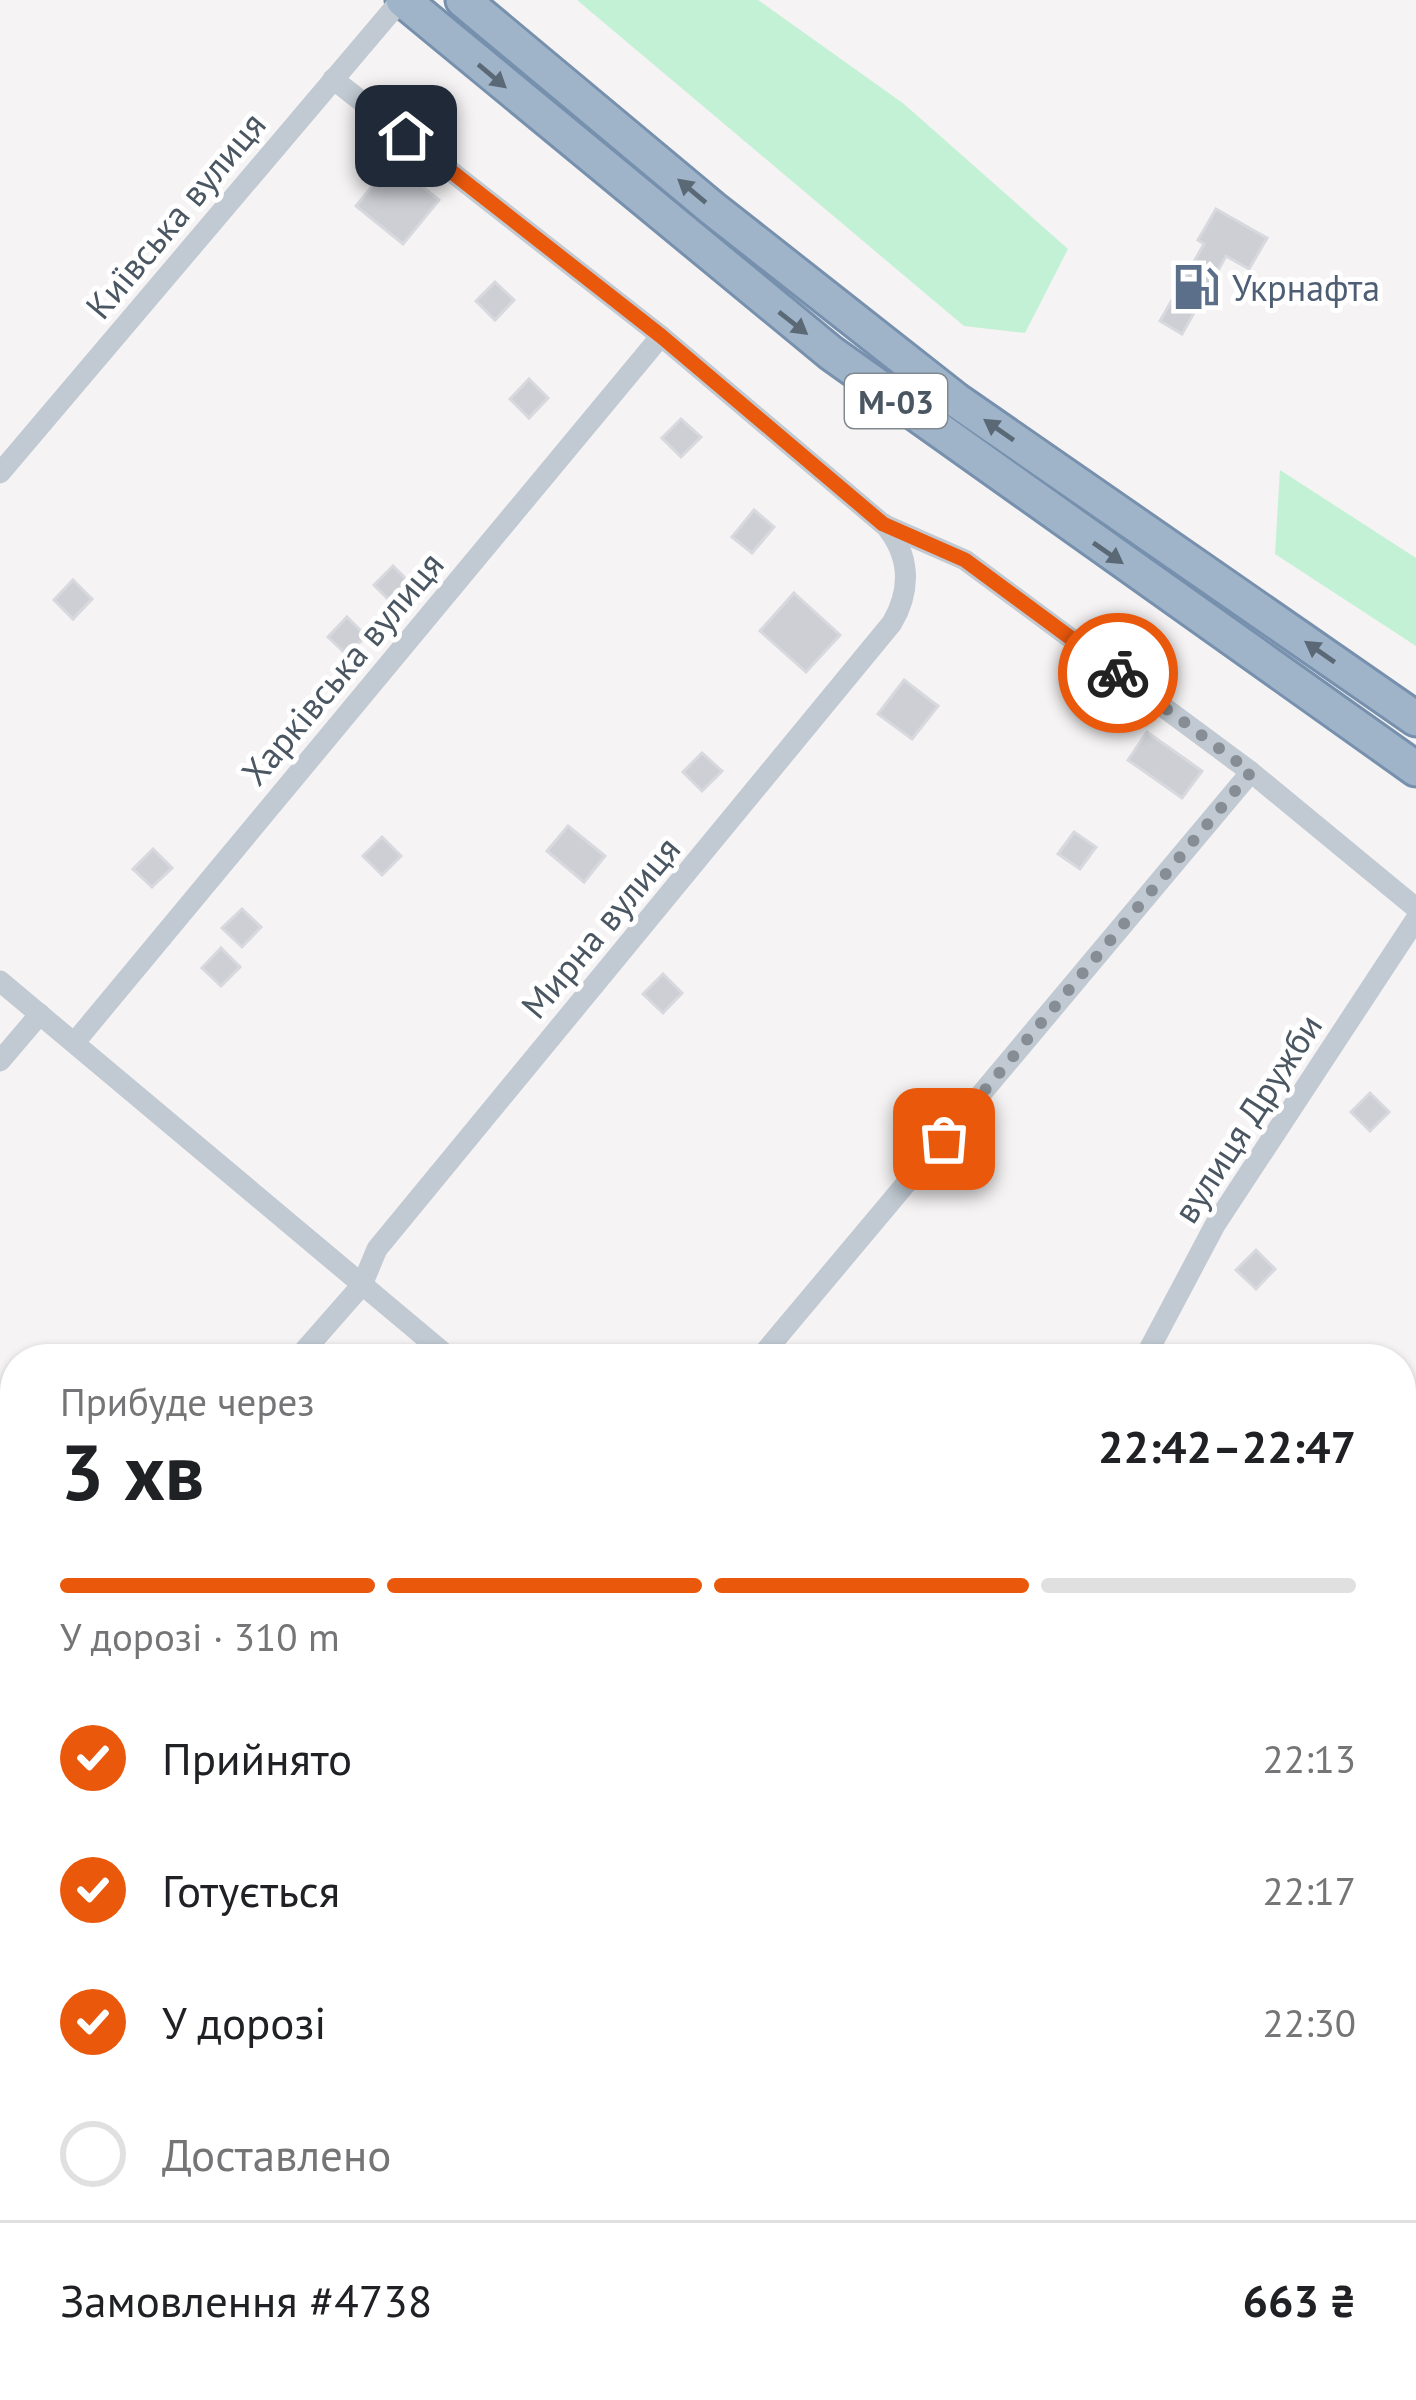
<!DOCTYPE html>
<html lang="uk">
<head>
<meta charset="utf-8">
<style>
	body { margin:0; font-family:"PT Sans",sans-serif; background:#f2f2f2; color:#202124; height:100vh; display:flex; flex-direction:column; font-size:45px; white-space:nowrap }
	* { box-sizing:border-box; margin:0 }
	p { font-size:39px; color:#757577 }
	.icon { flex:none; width:66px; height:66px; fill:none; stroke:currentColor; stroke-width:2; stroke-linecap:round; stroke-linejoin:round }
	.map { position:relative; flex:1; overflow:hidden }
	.details { position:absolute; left:0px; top:1344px; width:1416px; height:1056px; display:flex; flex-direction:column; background:#fff; border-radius:48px 48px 0 0; box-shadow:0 3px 9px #0004 }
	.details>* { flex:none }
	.pin { position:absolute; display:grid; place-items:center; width:102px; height:102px; color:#fff; margin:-51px; border-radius:24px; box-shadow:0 6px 18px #0006 }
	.courier { position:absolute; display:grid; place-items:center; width:120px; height:120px; margin:-60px; border:9px solid #ea580c; border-radius:50%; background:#fff; color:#222; box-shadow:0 3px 15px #0007 }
	.head em { font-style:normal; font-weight:700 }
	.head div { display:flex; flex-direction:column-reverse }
	.head { display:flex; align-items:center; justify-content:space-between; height:204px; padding:0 60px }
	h1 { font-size:78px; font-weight:700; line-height:90px }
	.bar { display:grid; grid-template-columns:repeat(4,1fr); gap:18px 12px; align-content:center; height:144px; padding:0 60px }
	.bar i { height:15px; border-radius:9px; background:#e0e0e0 }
	.bar .current { background:#ea580c }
	.bar p { grid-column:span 4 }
	.line { display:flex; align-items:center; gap:30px; padding:0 60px; border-top:3px solid #e0e0e0 }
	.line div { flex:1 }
	ol { padding:0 60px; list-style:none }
	li { display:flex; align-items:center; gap:36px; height:132px }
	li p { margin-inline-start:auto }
	li .icon { padding:12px; border-radius:50%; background:#ea580c; color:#fff; stroke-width:4 }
	li:last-child { color:#757577 }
	li i { width:66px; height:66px; border:6px solid #e0e0e0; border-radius:50% }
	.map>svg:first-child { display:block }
</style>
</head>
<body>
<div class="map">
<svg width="1416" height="2400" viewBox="0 0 1416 2400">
	<rect width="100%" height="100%" fill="#f5f3f3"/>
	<g fill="#c3f1d5">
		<path d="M577,0H758L904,104L1068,249L1025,333L964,326Z"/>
		<path d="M1280,470L1416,558V646L1275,554Z"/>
		<path d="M0,2316L15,2333V2385H61L74,2400H15L0,2378Z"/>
	</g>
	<g fill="#cdcfd5" stroke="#d7d9de" stroke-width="3">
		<path d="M392,162L439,200L403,244L356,206Z"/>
		<path d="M1216,209L1267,238L1249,269L1226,256L1182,334L1160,321L1204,244L1198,240Z"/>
		<path d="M495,282L514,300L495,320L476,301Z"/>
		<path d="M529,379L548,398L529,418L510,399Z"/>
		<path d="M681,419L701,437L681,457L662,438Z"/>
		<path d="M754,510L774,527L752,553L732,537Z"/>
		<path d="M393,566L412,585L393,604L374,585Z"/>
		<path d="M73,580L92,599L73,619L54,600Z"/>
		<path d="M794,593L840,635L806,672L760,631Z"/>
		<path d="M347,617L366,636L347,655L328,637Z"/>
		<path d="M904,680L938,706L912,739L878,714Z"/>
		<path d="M1147,732L1202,771L1182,798L1128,760Z"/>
		<path d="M702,753L722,771L702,791L683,772Z"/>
		<path d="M568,826L605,856L584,882L547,851Z"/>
		<path d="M1074,832L1096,847L1080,869L1058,854Z"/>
		<path d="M382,837L401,856L382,875L363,856Z"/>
		<path d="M153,849L172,868L152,887L133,869Z"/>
		<path d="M242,909L261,927L242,947L222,928Z"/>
		<path d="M221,948L240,967L221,986L202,968Z"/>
		<path d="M663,974L682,993L663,1013L643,994Z"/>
		<path d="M1370,1093L1389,1112L1370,1131L1351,1112Z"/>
		<path d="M1256,1250L1275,1269L1256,1289L1236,1270Z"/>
		<path d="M1416,2085V2118L1401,2123V2091Z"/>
		<path d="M561,2385H607L593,2400H576Z"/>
	</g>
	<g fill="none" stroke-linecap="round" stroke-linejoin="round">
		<defs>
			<g id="trunk">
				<path d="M403,0L831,353L1416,769"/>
				<path d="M463,0L712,208L956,400L1416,719"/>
			</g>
		</defs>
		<use href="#trunk" stroke="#7690ad" stroke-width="39"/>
		<g stroke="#c1cad2" stroke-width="21">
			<path d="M333,79L661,336L883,524L965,560L1251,772L1416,908"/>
			<path d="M0,473L401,0"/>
			<path d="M0,981L451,1359"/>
			<path d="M75,1042L661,336"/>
			<path d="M0,1061L40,1014"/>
			<path d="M297,1359L362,1285L377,1249L892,623C912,589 910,554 884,524"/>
			<path d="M759,1359L1251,772"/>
			<path d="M1144,1359L1215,1225L1416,919"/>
			<path d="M1401,1675L1416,1652"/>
			<path d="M0,1705L15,1686"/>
			<path d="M1401,1744L1416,1743"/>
			<path d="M1401,2060L1416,2056"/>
			<path d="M0,2235L15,2251"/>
			<path d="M128,2385L136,2400"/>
			<path d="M318,2400L332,2385"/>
			<path d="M614,2400L628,2385"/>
		</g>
		<use href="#trunk" stroke="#9fb4c9" stroke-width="33"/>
	</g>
	<defs><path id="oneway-solid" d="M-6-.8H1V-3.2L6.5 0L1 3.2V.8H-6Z" transform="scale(3)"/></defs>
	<g fill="#5b6976">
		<use href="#oneway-solid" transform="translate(492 76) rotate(40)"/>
		<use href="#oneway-solid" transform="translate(692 191) rotate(-140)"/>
		<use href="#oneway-solid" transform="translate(793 323) rotate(38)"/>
		<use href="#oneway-solid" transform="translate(999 430) rotate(-145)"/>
		<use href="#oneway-solid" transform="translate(1108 553) rotate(35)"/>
		<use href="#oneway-solid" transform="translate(1320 652) rotate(-145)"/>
	</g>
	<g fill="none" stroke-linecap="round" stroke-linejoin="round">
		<path stroke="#868d94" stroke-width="12" stroke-dasharray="0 21.6" d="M944,1139L1251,772L1118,673"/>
		<path stroke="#ea580c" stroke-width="15" d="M406,136L661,336L883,524L965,560L1118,673"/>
	</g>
	<defs>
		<symbol id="fuel-bare" viewBox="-9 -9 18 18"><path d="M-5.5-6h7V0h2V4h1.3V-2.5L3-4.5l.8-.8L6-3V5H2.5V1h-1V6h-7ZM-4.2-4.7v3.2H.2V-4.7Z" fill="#5c6f8a" stroke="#fff" stroke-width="2.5" paint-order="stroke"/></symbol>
	</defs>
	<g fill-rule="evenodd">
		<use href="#fuel-bare" x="1163" y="254" width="66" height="66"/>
	</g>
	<g text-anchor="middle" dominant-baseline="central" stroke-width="10" stroke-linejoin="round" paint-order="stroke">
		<rect fill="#fff" stroke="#808990" stroke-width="3" x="845" y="374" width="102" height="54" rx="9"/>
		<g font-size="33" font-weight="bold" fill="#4a5661">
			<text x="896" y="401">М-03</text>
		</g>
		<g font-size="36" fill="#4a5661" stroke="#fff">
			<text transform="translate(175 215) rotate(-50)">Київська вулиця</text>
			<text transform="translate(342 668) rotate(-50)">Харківська вулиця</text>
			<text transform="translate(600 927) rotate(-50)">Мирна вулиця</text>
			<text transform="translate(1247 1118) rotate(-57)">вулиця Дружби</text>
		</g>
		<g font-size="36" fill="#4e5e75" stroke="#fff" text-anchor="start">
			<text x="1232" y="287">Укрнафта</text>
		</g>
	</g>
</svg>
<div class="pin" style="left:944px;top:1139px;background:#ea580c"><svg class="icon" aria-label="bag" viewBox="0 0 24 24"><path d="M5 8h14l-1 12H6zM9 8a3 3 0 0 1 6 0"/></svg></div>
<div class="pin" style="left:406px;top:136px;background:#1f2937"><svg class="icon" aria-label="home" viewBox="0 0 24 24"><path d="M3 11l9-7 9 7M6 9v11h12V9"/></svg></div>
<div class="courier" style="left:1118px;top:673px"><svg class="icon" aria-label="bike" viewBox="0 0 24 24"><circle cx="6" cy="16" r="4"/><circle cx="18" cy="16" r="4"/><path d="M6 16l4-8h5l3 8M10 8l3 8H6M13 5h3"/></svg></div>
<section class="details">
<div class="head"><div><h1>3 хв</h1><p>Прибуде через</p></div><em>22:42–22:47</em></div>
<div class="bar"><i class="current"></i><i class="current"></i><i class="current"></i><i></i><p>У дорозі · 310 m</p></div>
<ol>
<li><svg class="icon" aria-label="check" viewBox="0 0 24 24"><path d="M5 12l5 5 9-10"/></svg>Прийнято<p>22:13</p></li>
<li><svg class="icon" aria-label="check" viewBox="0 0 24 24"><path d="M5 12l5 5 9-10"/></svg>Готується<p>22:17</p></li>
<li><svg class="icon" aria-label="check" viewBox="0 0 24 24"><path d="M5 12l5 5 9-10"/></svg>У дорозі<p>22:30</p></li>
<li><i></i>Доставлено</li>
</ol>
<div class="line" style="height:156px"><div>Замовлення #4738</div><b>663 ₴</b></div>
</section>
</div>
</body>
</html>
